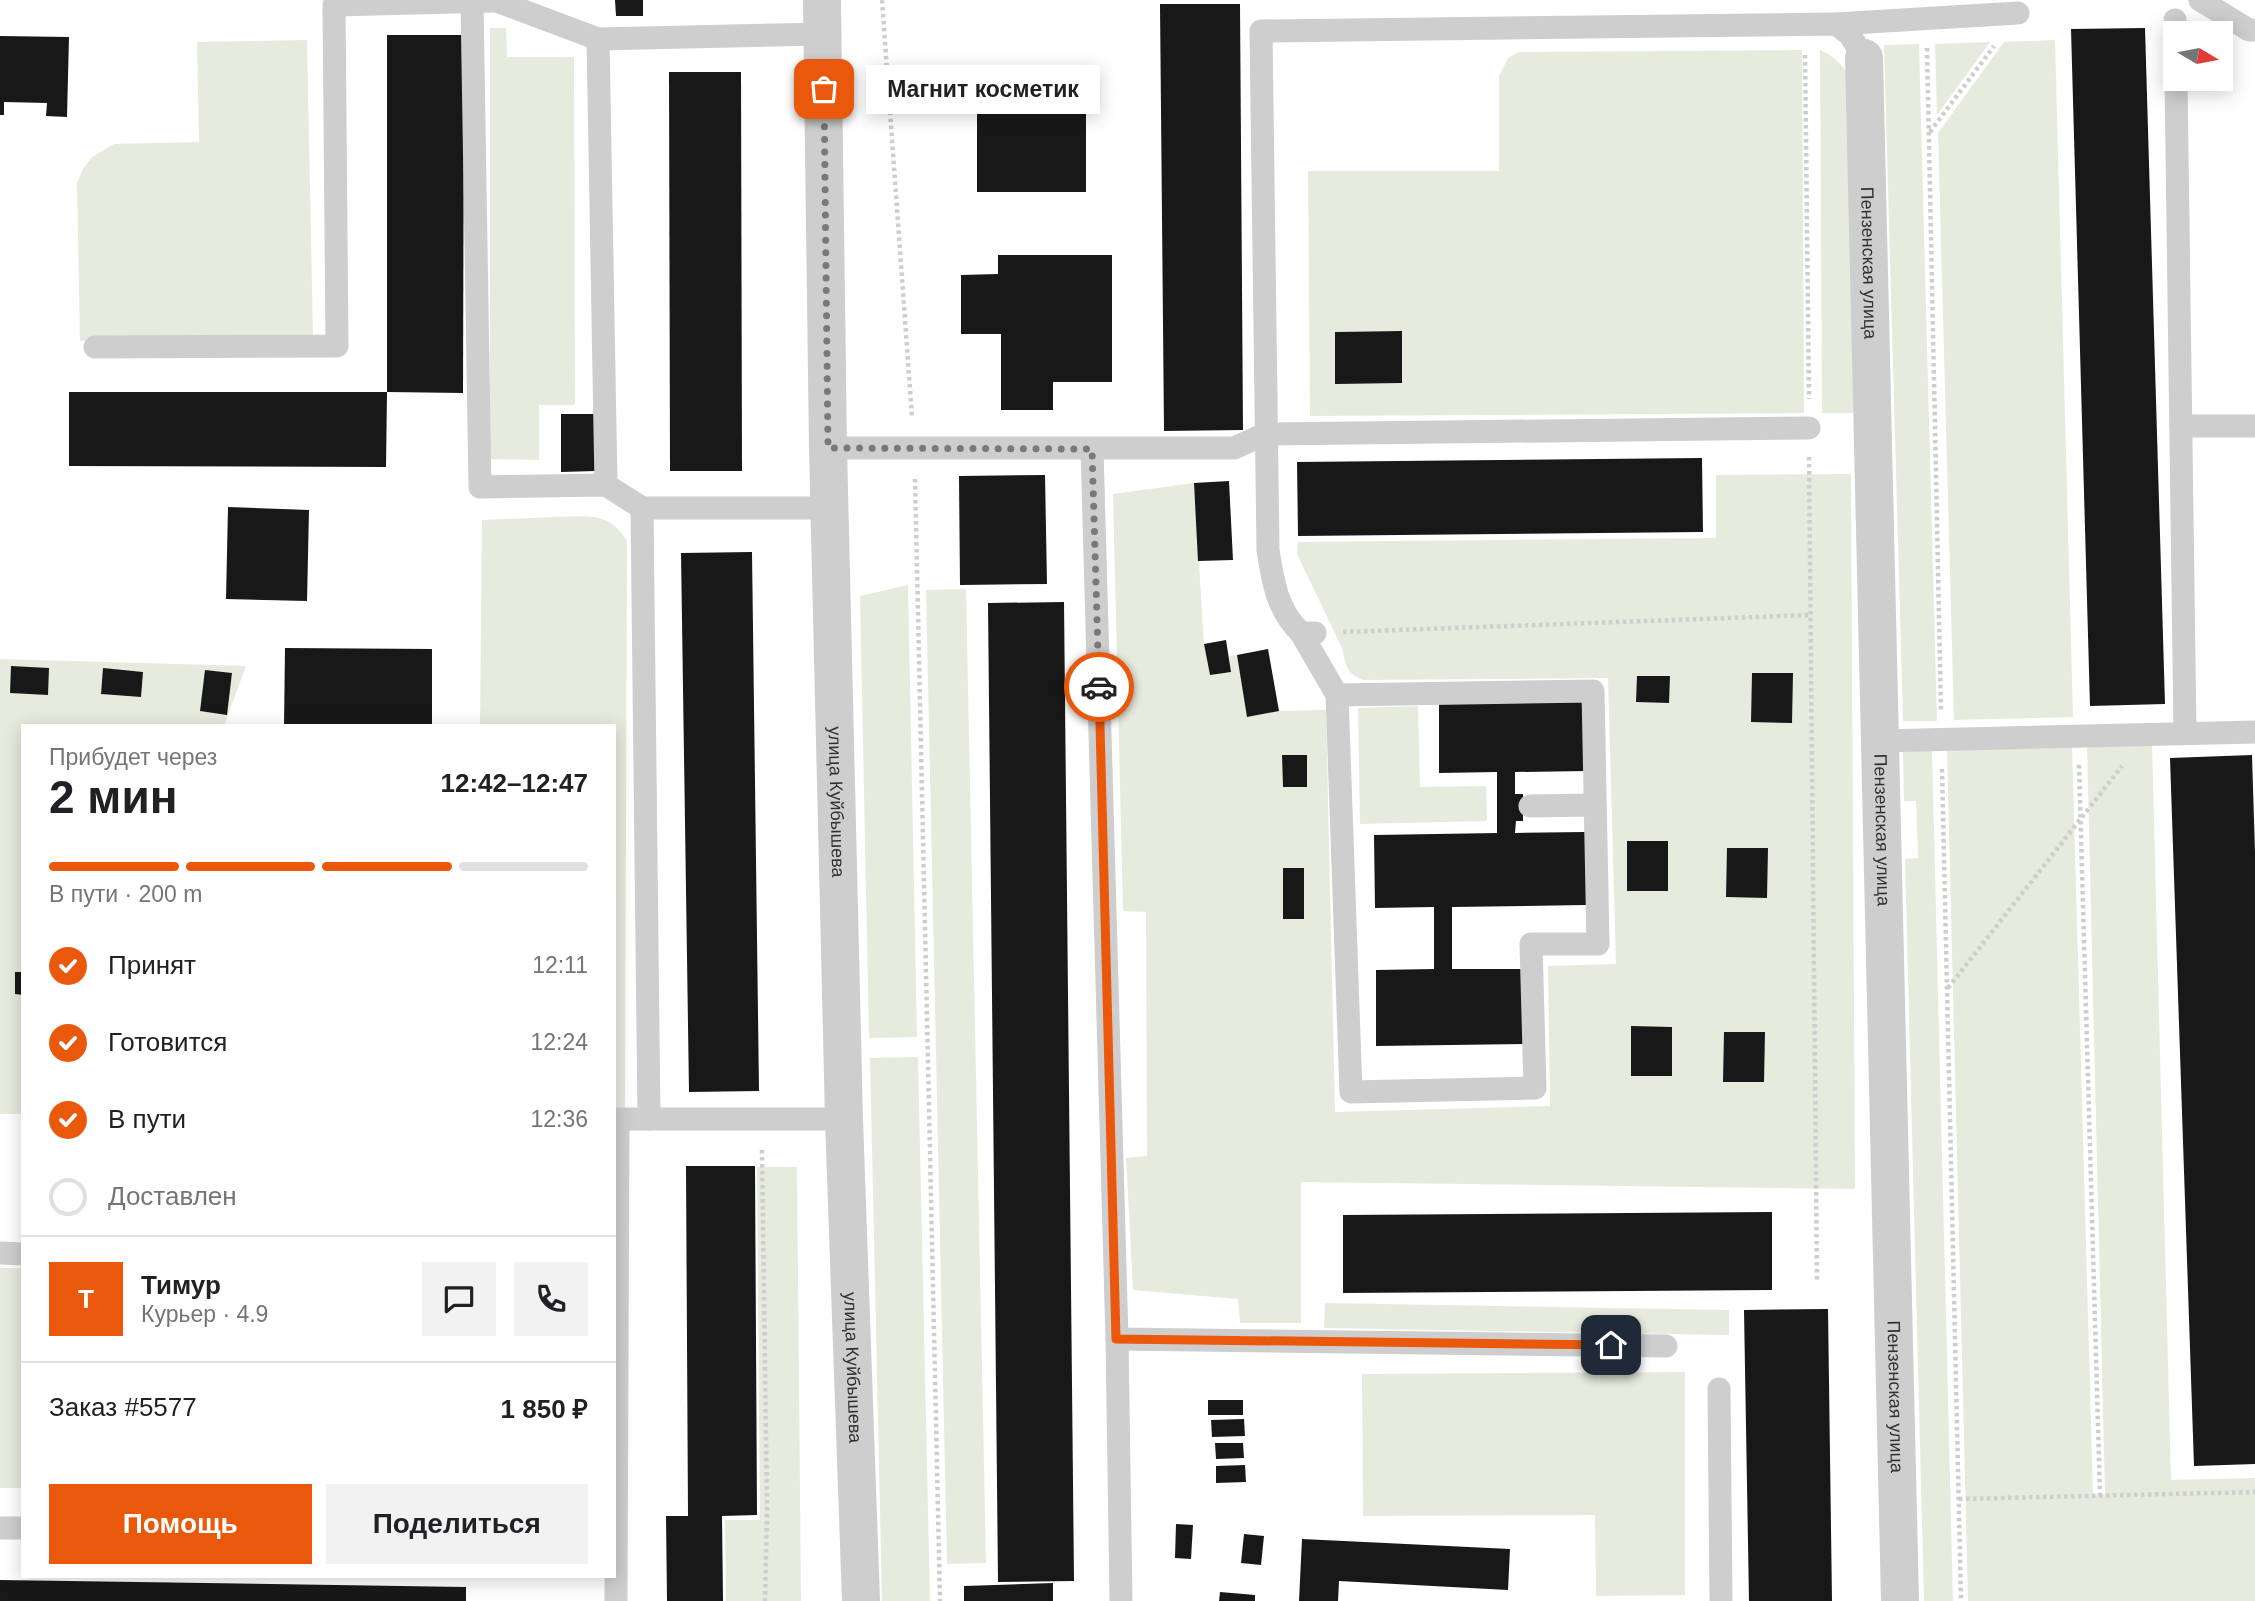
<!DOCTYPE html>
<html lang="ru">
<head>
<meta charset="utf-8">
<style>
	body { margin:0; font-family:Helvetica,sans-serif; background:#f2f2f2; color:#202124; height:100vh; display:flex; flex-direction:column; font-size:26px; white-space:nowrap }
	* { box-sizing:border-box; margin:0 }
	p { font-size:23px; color:#757577 }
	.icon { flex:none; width:38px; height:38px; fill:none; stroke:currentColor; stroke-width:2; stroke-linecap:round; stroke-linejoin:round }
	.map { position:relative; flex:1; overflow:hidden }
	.panel { position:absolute; left:21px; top:724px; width:595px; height:854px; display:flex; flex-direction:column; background:#fff; border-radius:0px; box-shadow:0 4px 18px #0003 }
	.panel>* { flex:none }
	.needle { width:46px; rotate:100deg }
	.fabs { position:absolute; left:2163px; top:21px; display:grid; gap:14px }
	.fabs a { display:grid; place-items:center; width:70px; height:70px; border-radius:0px; background:#fff; box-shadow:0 4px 18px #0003; font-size:35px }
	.pin { position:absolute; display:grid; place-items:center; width:60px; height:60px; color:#fff; margin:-30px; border-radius:14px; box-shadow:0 4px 10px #0006 }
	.courier { position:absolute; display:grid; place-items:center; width:70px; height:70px; margin:-35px; border:5px solid #ea580c; border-radius:50%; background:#fff; color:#222; box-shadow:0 2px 9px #0007 }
	.bubble { position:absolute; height:49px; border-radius:0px; background:#fff; box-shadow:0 4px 18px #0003; font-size:23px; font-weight:700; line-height:49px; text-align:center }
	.overview em { font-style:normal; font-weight:700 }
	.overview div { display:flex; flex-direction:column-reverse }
	.overview { display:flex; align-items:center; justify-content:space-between; height:119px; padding:0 28px }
	h1 { font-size:46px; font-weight:700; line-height:52px }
	.bar { display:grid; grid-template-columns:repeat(4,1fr); gap:10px 7px; align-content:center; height:84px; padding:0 28px }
	.bar i { height:9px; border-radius:5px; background:#e0e0e0 }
	.bar .on { background:#ea580c }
	.bar p { grid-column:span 4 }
	.line { display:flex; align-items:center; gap:18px; padding:0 28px; border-top:2px solid #e0e0e0 }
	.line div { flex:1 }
	.round { display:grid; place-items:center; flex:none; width:74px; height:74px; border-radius:0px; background:#f2f2f2 }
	ol { padding:0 28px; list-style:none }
	li { display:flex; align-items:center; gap:21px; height:77px }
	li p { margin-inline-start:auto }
	li .icon { padding:7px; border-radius:50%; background:#ea580c; color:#fff; stroke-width:4 }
	li:last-child { color:#757577 }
	li i { width:38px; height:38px; border:4px solid #e0e0e0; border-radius:50% }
	.cta { display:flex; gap:14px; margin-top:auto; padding:14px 28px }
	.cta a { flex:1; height:80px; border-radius:0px; background:#ea580c; color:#fff; font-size:28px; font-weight:700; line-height:80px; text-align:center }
	.cta a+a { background:#f2f2f2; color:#202124 }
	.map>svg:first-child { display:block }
</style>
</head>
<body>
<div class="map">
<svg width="2255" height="1601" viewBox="0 0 2255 1601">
	<rect width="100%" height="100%" fill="#fff"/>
	<g fill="#e7ebdd" fill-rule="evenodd">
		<path d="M490,28H506L507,57H574L575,405H539V460L490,459Z"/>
		<path d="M307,40L313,336L80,341L77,183L83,169L92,157L114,144L199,142L197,42Z"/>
		<path d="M2055,40L2073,717L1954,720L1938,133L2004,42Z"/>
		<path d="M1990,42L1937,115L1935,44Z"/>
		<path d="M1919,44L1937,721H1903L1884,45Z"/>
		<path d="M1802,50L1804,413L1310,416L1308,171H1499V76L1508,58L1519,52ZM1401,331L1335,383V332Z"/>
		<path d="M1820,50C1837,58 1845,67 1852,83L1853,413H1822Z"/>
		<path d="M1851,474L1855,1189L1301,1182V1323H1240L1238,1299L1133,1290L1126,1158L1147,1156L1146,912L1123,911L1113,494L1194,483L1204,644L1210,675L1231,672L1229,656L1237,655L1248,717L1279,711L1326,710L1335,1112L1550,1106L1548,966L1616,964L1608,678L1363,680C1346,673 1346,665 1342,648L1297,554L1298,542L1716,538V475Z"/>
		<path d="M554,517C586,517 608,510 627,541L625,1116H614V726H480L482,520Z"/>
		<path d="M908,585L917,1037L869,1038L860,596Z"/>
		<path d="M966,589L986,1563L947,1564L926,590Z"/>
		<path d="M0,659L246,666L224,726H23V972H15V994L23,995V1114H0ZM103,669L142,672L141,697L101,694ZM206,670L232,674L227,714L200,711Z"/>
		<path d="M1418,706L1420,787L1486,786L1487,821L1360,824L1358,708Z"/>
		<path d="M2152,743L2171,1480L2255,1478V1601H1968L1947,749L2072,745L2093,1495L2105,1494L2087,745Z"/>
		<path d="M1932,749L1953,1601H1924L1905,859L1918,858L1916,801H1904L1903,753V751Z"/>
		<path d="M918,1057L930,1601H882L870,1058Z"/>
		<path d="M757,1167H797L801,1601H726L725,1520H760Z"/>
		<rect x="0" y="1268" width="23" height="220"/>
		<path d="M1325,1303L1729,1310V1335L1324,1328Z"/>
		<path d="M1685,1372V1595L1596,1596L1595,1515L1363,1516L1362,1374Z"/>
	</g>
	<g fill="#181818">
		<path d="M615,0H643V16H616Z"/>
		<path d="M1160,4H1240L1243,430L1164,431Z"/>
		<path d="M2145,28L2165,704L2090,706L2071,29Z"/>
		<path d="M387,35H464L463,393L387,392Z"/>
		<path d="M0,36L69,37L67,117L46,116L47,103L4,102V115H0Z"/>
		<path d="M669,72H741L742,471H670Z"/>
		<rect x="977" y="81" width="109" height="111"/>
		<path d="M998,255H1112V382H1053V410H1001V334H961V275L998,274Z"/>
		<path d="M1402,331V383L1335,384V332Z"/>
		<path d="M69,392H387L386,467L69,466Z"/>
		<path d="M561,414H595V471L561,472Z"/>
		<path d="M1702,458L1703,532L1298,536L1297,462Z"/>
		<path d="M1045,475L1047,584L960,585L959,476Z"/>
		<path d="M1229,481L1233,560L1198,561L1194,483Z"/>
		<path d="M228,507L309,510L307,601L226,599Z"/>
		<path d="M752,552L759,1091L689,1092L681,553Z"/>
		<path d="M1064,602L1074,1581L998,1582L988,603Z"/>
		<path d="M1226,640L1231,672L1210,675L1204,644Z"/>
		<path d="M285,648L432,649V726H284Z"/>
		<path d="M1268,649L1279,711L1247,717L1237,655Z"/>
		<path d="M11,666L49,668L48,695L10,693Z"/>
		<path d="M103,668L143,672L141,697L101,694Z"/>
		<path d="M205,670L232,673L227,715L200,711Z"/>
		<path d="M1752,673H1793L1792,723L1751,722Z"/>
		<path d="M1637,676H1670L1669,703L1636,702Z"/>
		<path d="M1586,700L1587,771L1515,772V794H1523V821H1516L1515,833L1586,832V905L1452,907V969H1524L1525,1044L1376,1046V970L1434,969V907L1375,908L1374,835L1497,833V772L1439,773V702Z"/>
		<path d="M1282,755H1307V787H1283Z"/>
		<path d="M2252,755L2255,852V1464L2194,1466L2170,758Z"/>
		<rect x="1627" y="841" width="41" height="50"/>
		<path d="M1727,848H1768L1767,898L1726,897Z"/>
		<rect x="1283" y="868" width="21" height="51"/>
		<path d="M15,972H23V995L15,994Z"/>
		<path d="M1631,1026L1672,1027V1076H1631Z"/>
		<path d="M1724,1032H1765L1764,1082H1723Z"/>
		<path d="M686,1166H755L757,1515L722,1516L723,1601H667L666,1516H688Z"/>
		<path d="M1772,1212V1290L1343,1293V1215Z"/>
		<path d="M1828,1309L1832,1601H1749L1744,1310Z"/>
		<rect x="1208" y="1400" width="35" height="15"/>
		<path d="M1244,1419L1245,1436L1212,1437L1211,1420Z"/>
		<path d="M1215,1443H1243L1244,1458L1216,1459Z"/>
		<path d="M1245,1465L1246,1482L1216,1483V1466Z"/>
		<path d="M1176,1524L1193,1525L1191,1559L1175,1558Z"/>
		<path d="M1244,1534L1264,1536L1261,1565L1241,1563Z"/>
		<path d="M1302,1539L1510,1549L1508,1590L1339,1581L1338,1601H1299Z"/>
		<path d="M0,1580L466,1587V1601H0Z"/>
		<path d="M1053,1583V1601H964V1586Z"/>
		<path d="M1220,1592L1255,1595V1601H1219Z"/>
	</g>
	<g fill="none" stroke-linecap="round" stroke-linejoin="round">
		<g stroke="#cecece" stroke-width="4.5" stroke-dasharray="3.5 3.5" stroke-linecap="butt">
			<path d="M882,0L912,417"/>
			<path d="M1927,48L1941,711"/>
			<path d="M1805,55L1809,399"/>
			<path d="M1930,132L1994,46"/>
			<path d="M1809,457L1817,1282"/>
			<path d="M915,479L940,1601"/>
			<path d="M1343,632L1811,615"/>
			<path d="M2079,765L2100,1495"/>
			<path d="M1942,769L1961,1601"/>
			<path d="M1948,988L2122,766"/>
			<path d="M762,1150L767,1509L765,1601"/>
			<path d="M1959,1499L2255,1492"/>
		</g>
		<g stroke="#cecece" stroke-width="23">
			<path d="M494,0L598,39L823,34"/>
			<path d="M2200,0L2249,30H2255"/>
			<path d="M472,2L480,487L606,485L642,508H831"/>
			<path d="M2175,20V33"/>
			<path d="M1836,24L2018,13"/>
			<path d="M598,39L606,485"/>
			<path d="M2176,79L2185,733"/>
			<path d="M95,347L337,346L334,5L494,1"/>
			<path d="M2181,426H2255"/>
			<path d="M828,448H1234L1265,434L1809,428"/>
			<path d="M1092,449L1117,1339L1121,1601"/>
			<path d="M642,508L649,1119"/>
			<path d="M1301,633L1337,695L1351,1092L1535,1088L1531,944H1598L1593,691L1337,695"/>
			<path d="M1315,633H1301C1277,610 1273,582 1268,550L1261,31L1836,24L1850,35L1864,58"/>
			<path d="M1881,741L2255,732"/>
			<path d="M1530,806L1595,805"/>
			<path d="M0,1253L23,1254"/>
			<path d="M1117,1339L1666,1346"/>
			<path d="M1719,1389L1721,1601"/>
			<path d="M0,1528H23"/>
			<path d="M616,1601L618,1119H844"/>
		</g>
		<g stroke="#cecece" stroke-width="38">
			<path id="s1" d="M822,0L828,448L844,1119L861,1601"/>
			<path id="s2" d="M1864,58L1900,1601"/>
		</g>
	</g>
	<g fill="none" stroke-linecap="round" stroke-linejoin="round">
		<path stroke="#797979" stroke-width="7" stroke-dasharray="0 12.6" d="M824,89L828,448L1092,449L1099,687"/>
		<path stroke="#ea580c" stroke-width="9" d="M1099,687L1116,1339L1611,1345"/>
	</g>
	<g text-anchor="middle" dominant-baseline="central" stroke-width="7" stroke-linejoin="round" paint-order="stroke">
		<g font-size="18" fill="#313131" stroke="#fff">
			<text stroke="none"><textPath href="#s2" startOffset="205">Пензенская улица</textPath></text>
			<text stroke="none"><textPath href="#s1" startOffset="802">улица Куйбышева</textPath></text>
			<text stroke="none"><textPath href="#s2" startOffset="772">Пензенская улица</textPath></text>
			<text stroke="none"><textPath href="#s1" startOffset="1368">улица Куйбышева</textPath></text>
			<text stroke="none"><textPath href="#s2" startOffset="1339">Пензенская улица</textPath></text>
		</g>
	</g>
</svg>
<div class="fabs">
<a><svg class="needle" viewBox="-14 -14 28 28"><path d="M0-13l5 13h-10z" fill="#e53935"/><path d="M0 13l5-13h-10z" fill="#757577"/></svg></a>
</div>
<div class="pin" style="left:824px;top:89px;background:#ea580c"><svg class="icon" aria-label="bag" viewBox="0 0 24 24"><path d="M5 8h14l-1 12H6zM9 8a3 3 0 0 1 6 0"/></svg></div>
<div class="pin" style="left:1611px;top:1345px;background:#1f2937"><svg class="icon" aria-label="home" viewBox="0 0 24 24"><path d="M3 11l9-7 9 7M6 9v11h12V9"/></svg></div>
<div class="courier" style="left:1099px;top:687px"><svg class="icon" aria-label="car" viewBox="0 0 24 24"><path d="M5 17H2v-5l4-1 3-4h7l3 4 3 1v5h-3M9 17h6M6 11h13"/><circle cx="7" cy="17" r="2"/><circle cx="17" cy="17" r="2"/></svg></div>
<div class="bubble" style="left:866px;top:65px;width:234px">Магнит косметик</div>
<section class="panel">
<div class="overview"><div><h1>2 мин</h1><p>Прибудет через</p></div><em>12:42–12:47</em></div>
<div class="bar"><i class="on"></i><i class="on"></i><i class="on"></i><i></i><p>В пути · 200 m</p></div>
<ol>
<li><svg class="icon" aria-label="check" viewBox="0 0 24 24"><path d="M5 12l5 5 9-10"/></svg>Принят<p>12:11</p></li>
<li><svg class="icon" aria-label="check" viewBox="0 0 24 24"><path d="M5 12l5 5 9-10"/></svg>Готовится<p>12:24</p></li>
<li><svg class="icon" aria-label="check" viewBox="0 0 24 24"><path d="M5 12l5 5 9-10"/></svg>В пути<p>12:36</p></li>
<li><i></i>Доставлен</li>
</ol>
<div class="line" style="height:126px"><b class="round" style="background:#ea580c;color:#fff">Т</b><div><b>Тимур</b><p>Курьер · 4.9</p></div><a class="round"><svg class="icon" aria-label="chat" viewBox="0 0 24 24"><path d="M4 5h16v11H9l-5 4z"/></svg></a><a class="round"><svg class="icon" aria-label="phone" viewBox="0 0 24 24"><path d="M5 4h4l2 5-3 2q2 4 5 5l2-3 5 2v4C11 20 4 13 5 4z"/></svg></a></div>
<div class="line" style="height:91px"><div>Заказ #5577</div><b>1 850 ₽</b></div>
<div class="cta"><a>Помощь</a><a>Поделиться</a></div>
</section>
</div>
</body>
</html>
